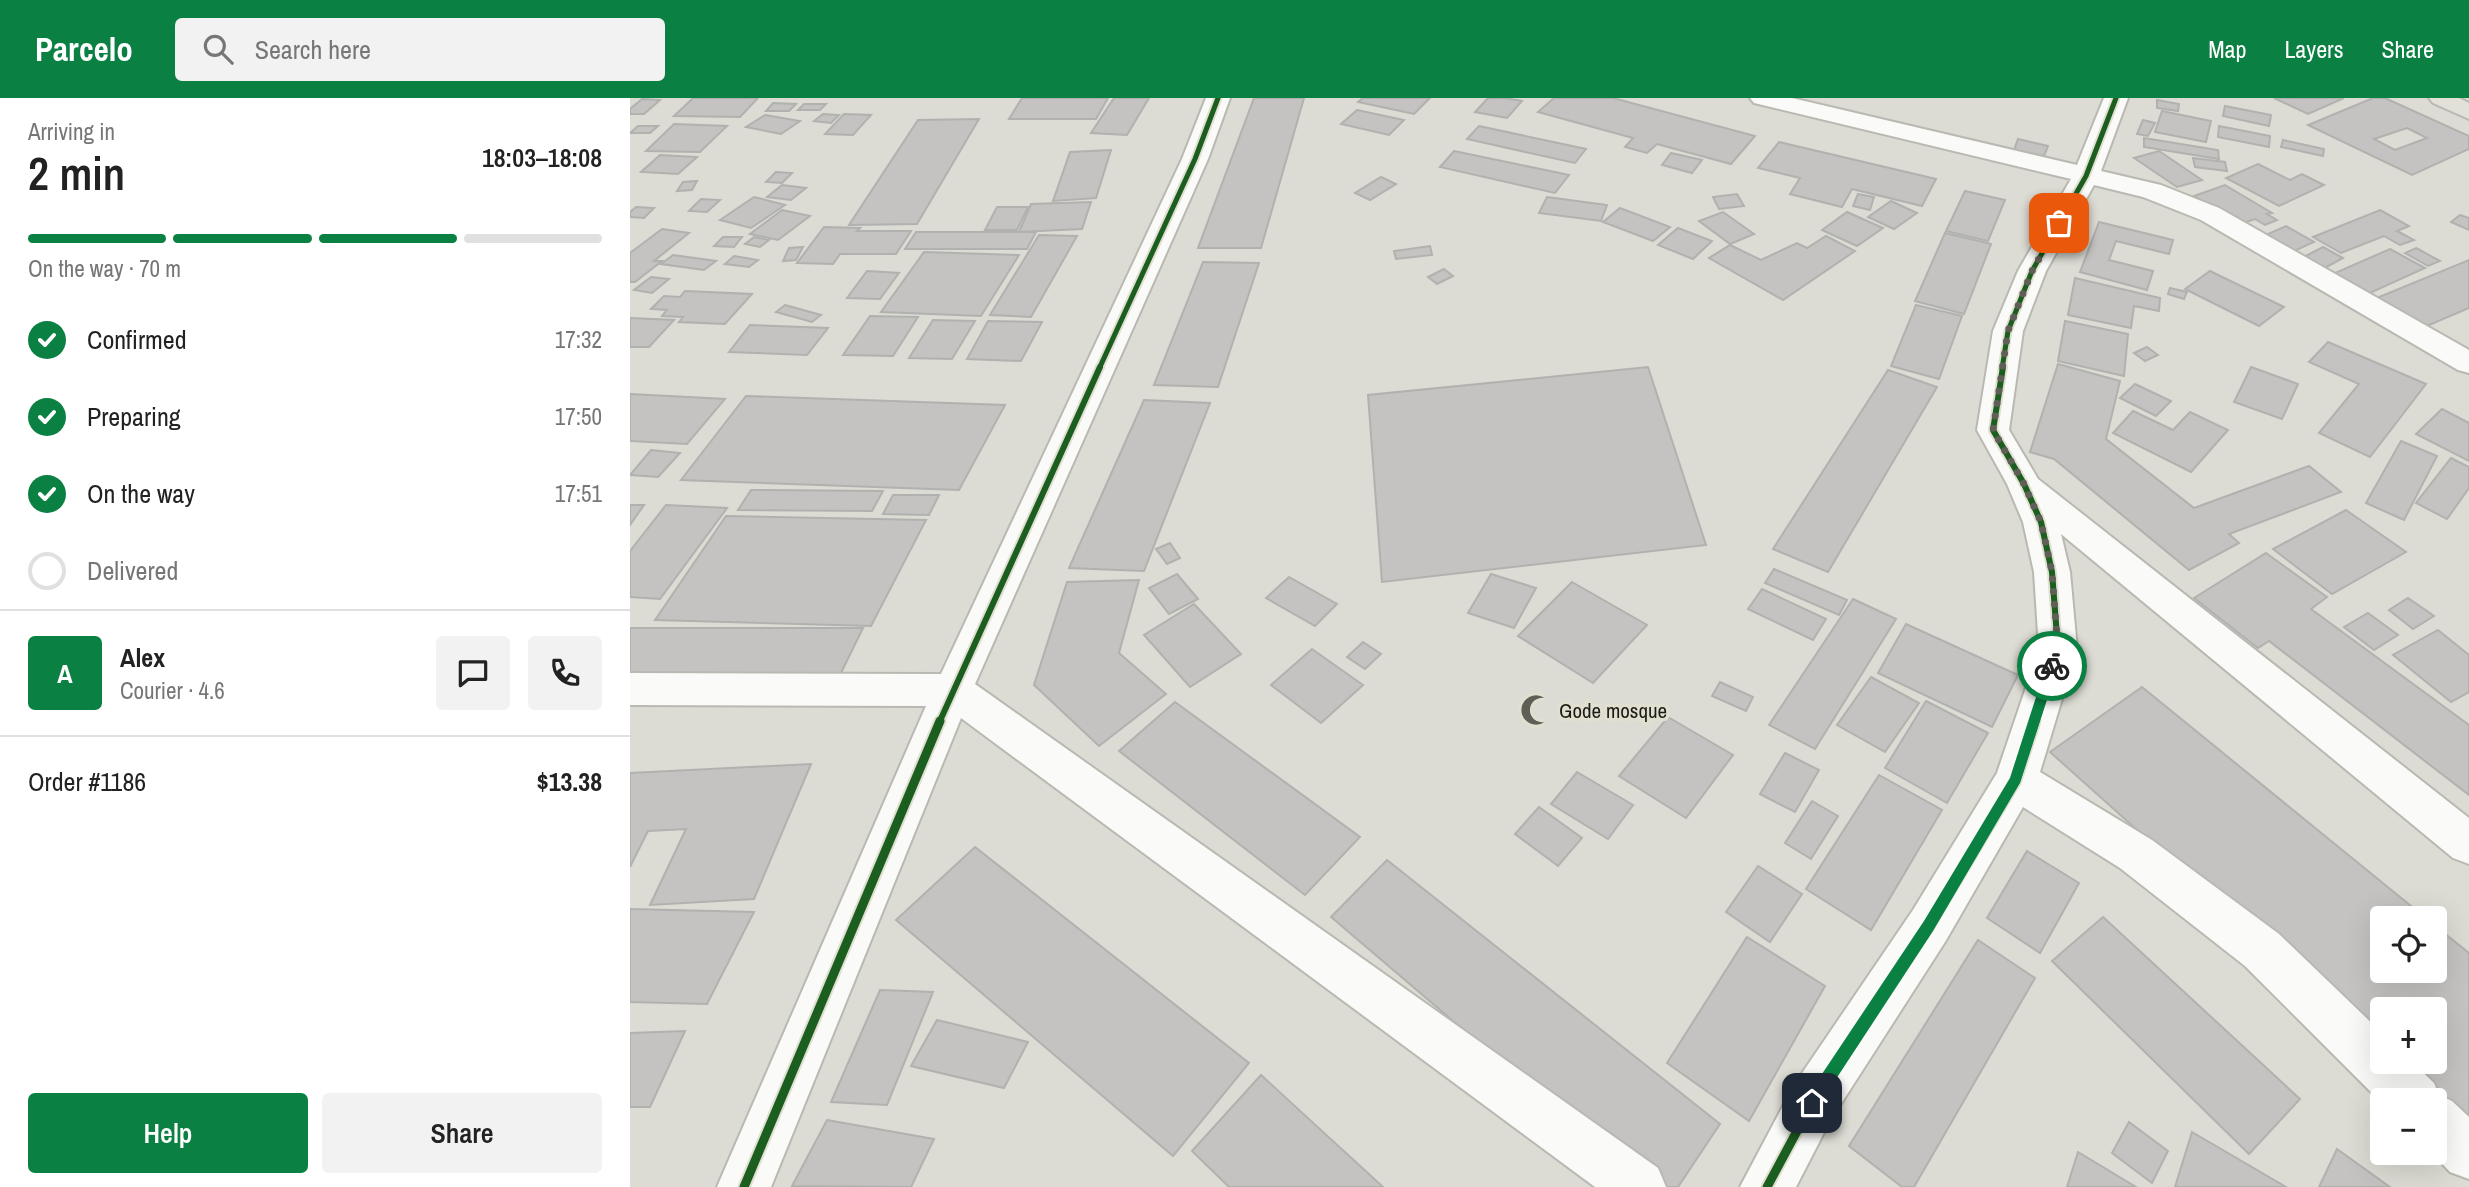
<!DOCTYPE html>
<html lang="en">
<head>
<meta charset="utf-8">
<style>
	body { margin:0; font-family:"Archivo Narrow",sans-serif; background:#f2f2f2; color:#222; height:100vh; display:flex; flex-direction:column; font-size:26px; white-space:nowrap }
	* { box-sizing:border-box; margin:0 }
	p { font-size:23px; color:#767676 }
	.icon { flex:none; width:38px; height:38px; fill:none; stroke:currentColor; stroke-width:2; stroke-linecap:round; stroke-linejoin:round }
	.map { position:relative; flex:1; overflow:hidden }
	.drawer { display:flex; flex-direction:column; background:#fff; width:630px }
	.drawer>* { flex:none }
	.fabs { position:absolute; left:1740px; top:808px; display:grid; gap:14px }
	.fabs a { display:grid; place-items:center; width:77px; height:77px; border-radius:7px; background:#fff; box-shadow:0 7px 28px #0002; font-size:35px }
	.pin { position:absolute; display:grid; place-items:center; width:60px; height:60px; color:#fff; margin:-30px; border-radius:14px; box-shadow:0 4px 10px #0006 }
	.courier { position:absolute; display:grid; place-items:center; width:70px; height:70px; margin:-35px; border:5px solid #0b8043; border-radius:50%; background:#fff; color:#222; box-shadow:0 2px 9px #0007 }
	.overview em { font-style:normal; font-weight:600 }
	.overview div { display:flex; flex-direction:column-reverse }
	.overview { display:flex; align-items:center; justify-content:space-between; height:119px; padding:0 28px }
	h1 { font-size:46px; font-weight:600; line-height:52px }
	.bar { display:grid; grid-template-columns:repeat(4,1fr); gap:10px 7px; align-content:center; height:84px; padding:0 28px }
	.bar i { height:9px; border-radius:5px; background:#e0e0e0 }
	.bar .selected { background:#0b8043 }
	.bar p { grid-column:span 4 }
	.line { display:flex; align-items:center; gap:18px; padding:0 28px; border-top:2px solid #e0e0e0 }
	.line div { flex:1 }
	.round { display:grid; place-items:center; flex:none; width:74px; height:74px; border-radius:7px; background:#f2f2f2 }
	ol { padding:0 28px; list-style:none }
	li { display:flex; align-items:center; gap:21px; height:77px }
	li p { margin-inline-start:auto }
	li .icon { padding:7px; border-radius:50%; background:#0b8043; color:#fff; stroke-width:4 }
	li:last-child { color:#767676 }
	li i { width:38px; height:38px; border:4px solid #e0e0e0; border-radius:50% }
	.cta { display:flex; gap:14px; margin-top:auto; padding:14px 28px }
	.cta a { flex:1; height:80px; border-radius:7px; background:#0b8043; color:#fff; font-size:28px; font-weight:600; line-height:80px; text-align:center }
	.cta a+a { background:#f2f2f2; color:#222 }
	header { display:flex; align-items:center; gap:42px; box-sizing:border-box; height:98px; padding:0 35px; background:#0b8043; color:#fff }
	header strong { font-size:33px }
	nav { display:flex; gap:38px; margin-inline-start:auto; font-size:24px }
	.search { width:490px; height:63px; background:#f2f2f2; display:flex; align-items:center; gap:18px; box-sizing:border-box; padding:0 24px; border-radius:7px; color:#767676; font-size:26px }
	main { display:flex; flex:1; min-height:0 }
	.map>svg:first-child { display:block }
</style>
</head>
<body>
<header>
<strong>Parcelo</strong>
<div class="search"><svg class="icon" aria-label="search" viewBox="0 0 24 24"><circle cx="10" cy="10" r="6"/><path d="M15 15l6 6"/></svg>Search here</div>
<nav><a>Map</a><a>Layers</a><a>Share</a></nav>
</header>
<main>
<section class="drawer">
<div class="overview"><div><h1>2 min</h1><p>Arriving in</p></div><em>18:03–18:08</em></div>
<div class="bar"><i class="selected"></i><i class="selected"></i><i class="selected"></i><i></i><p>On the way · 70 m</p></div>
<ol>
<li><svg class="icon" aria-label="check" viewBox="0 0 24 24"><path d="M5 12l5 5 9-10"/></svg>Confirmed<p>17:32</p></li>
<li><svg class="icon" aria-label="check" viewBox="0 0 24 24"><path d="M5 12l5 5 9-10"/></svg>Preparing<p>17:50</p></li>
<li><svg class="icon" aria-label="check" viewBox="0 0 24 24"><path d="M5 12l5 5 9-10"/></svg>On the way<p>17:51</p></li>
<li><i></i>Delivered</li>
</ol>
<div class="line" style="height:126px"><b class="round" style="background:#0b8043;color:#fff">A</b><div><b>Alex</b><p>Courier · 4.6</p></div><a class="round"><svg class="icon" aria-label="chat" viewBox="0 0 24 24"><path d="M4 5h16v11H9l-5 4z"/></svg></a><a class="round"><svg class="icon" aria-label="phone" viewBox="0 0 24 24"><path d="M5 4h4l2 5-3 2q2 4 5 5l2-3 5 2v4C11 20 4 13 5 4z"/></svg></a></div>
<div class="line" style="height:91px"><div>Order #1186</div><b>$13.38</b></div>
<div class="cta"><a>Help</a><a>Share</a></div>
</section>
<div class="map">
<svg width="1839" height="1089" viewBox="0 0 1839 1089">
	<rect width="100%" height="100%" fill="#dcdcd4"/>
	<g fill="#c4c3c2" stroke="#b1b1af" stroke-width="2" fill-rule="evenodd">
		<path d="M63,0H128L110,19L44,18Z"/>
		<path d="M392,0H478L466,21H379Z"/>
		<path d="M484,0H519L497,37L461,35Z"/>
		<path d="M624,0H674L631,150H568Z"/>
		<path d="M733,0H800L784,16L728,4Z"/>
		<path d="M858,0H875L892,3L877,20L845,14Z"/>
		<path d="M924,0H983L1125,38L1101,66L1027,46L1017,55L995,49L1003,40L908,14Z"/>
		<path d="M1644,0H1714L1678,16Z"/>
		<path d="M1743,0H1755L1839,38V51L1782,77L1678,27ZM1777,30L1797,40L1765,52L1744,41Z"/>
		<path d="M12,1L30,2L14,16H0V11Z"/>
		<path d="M1527,2L1549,6L1548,13L1527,10Z"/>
		<path d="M143,5L166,6L159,13H136Z"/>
		<path d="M174,6H196L190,12H168Z"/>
		<path d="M1595,8L1641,17L1639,28L1593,18Z"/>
		<path d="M727,12L774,22L759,37L711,26Z"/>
		<path d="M1532,13L1581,23L1576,44L1525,34Z"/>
		<path d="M193,16L209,17L201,25L184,23Z"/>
		<path d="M214,16L241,17L223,37L195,36Z"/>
		<path d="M135,17L170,23L151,36L116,29Z"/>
		<path d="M349,21L287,126L219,127L288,22Z"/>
		<path d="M1513,22L1525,25L1518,38L1507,36Z"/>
		<path d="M44,26L97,28L70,54L16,53Z"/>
		<path d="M8,28H28L20,35H0Z"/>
		<path d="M849,28L956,51L945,65L837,41Z"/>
		<path d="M1589,28L1640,38L1639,49L1588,39Z"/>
		<path d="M1514,40L1588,52L1589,61L1514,49Z"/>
		<path d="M1388,41L1418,48L1414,58L1384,52Z"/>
		<path d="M1653,42L1694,51L1693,58L1651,49Z"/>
		<path d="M1149,44L1306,81L1292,108L1222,91L1212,109L1160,96L1170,80L1128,70Z"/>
		<path d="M481,52L466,100L423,103L440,54Z"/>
		<path d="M824,53L939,77L925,95L810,69Z"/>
		<path d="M1529,53L1572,82L1547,89L1504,60Z"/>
		<path d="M1041,55L1072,62L1062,75L1032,67Z"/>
		<path d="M30,57L67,59L48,76L11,74Z"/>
		<path d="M1563,60L1595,64L1597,73L1565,69Z"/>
		<path d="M1628,66L1660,82L1672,76L1694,87L1649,108L1596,80Z"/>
		<path d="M146,74L162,75L152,85L136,84Z"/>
		<path d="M751,79L766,86L740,102L725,95Z"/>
		<path d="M67,83L62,92L47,93L53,84Z"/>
		<path d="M152,87L176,90L161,102L137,99Z"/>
		<path d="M1595,87L1642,115L1637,116L1647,122L1635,127L1625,121L1611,126L1564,98Z"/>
		<path d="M1335,93L1375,102L1358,143L1316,133Z"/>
		<path d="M1107,96L1114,108L1089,111L1083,99Z"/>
		<path d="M1228,96L1244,99L1240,112L1223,108Z"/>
		<path d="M124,99L155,107L121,130L90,122Z"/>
		<path d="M917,99L977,107L971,123L909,115Z"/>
		<path d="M71,101L90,102L77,114L59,113Z"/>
		<path d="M1261,103L1287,115L1264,131L1238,119Z"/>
		<path d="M461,104L452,131L389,134L401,106Z"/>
		<path d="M6,109L24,110L14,120L0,119V114Z"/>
		<path d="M367,109H398L387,132H355Z"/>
		<path d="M990,110L1040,129L1023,143L973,124Z"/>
		<path d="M152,112L180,118L148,142L120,136Z"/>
		<path d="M1750,112L1779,128L1767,133L1784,142L1770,147L1754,138L1711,155L1683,139Z"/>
		<path d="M1093,114L1124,136L1100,146L1069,123Z"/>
		<path d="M1217,114L1253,130L1227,148L1192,132Z"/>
		<path d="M1830,117L1839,120V132L1821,124Z"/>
		<path d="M1469,124L1543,142L1539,156L1486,143L1479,162L1523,173L1517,192L1450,174Z"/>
		<path d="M1656,128L1684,144L1660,155L1631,139Z"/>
		<path d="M194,129L230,130L227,133H281L266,156H210L203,166L167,165Z"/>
		<path d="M1048,130L1082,143L1063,161L1028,147Z"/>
		<path d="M32,131L59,135L24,163H32L5,184H0V155Z"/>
		<path d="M286,134H406L397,151H275Z"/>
		<path d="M1315,135L1361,146L1334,216L1285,203Z"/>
		<path d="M409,137L447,138L401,219L360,217Z"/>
		<path d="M1196,138L1225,153L1153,202L1079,160L1100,147L1131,162L1167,145L1177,150Z"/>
		<path d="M93,139H112L104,149L84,148Z"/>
		<path d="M124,139L139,142L130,149L115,146Z"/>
		<path d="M800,148L802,157L766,161L764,153Z"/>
		<path d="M173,149L166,162L153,163L159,150Z"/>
		<path d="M1693,149L1713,160L1691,172L1670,161Z"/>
		<path d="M1786,150L1810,163L1798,168L1775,155Z"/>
		<path d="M1760,151L1795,170L1740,195L1705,175Z"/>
		<path d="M294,154L389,157L351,218L251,214Z"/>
		<path d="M43,157L86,163L74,172L31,166Z"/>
		<path d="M104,158L128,162L119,169L95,166Z"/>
		<path d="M1839,162V210L1790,231L1742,202Z"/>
		<path d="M573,164L629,165L588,289L524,287Z"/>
		<path d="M814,171L823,178L807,186L798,179Z"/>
		<path d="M237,173L269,175L250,201L217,200Z"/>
		<path d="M1580,173L1654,209L1629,228L1555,191Z"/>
		<path d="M21,179L39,181L22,195L4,192Z"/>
		<path d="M1445,180L1530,200L1529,213L1504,208L1501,230L1438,217Z"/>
		<path d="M1540,190L1557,194L1554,201L1538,196Z"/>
		<path d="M55,193L122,196L95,226L49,224L53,219L32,218L37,212L21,211L34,198L50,199Z"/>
		<path d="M155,207L191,217L182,224L146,214Z"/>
		<path d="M1286,207L1332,218L1309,281L1261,268Z"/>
		<path d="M240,218L288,219L263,258L213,257Z"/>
		<path d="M0,220L44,222L19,249H0Z"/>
		<path d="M303,222L345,223L322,261L279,260Z"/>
		<path d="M358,223L412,224L391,263L337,261Z"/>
		<path d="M1435,223L1498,236L1494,278L1428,263Z"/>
		<path d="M120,227L198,230L177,257L99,254Z"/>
		<path d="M1698,244L1796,286L1740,359L1689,335L1729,286L1679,264Z"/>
		<path d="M1517,249L1528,257L1515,263L1504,255Z"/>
		<path d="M1428,266L1490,283L1476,341L1564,410L1679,368L1711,394L1599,436L1609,445L1559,472L1424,361L1400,354Z"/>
		<path d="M1018,269L1076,447L752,484L738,297Z"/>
		<path d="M1621,269L1668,286L1652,321L1604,304Z"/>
		<path d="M1258,272L1307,289L1198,474L1143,451Z"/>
		<path d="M1505,286L1541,303L1526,318L1490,300Z"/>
		<path d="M0,296L95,301L57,346L0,343Z"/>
		<path d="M116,298L375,307L329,392L51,382Z"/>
		<path d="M514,302L580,305L514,473L439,470Z"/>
		<path d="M1812,311L1839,325V363L1786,336Z"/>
		<path d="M1503,313L1543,332L1560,314L1598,332L1561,374L1483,335Z"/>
		<path d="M1771,343L1807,358L1774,422L1736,405Z"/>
		<path d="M21,352L50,355L28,379L0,377Z"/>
		<path d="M1821,360L1839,369V390L1817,421L1786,405Z"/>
		<path d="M121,392L253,393L242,413L108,412Z"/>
		<path d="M263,397H309L299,417L253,416Z"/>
		<path d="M0,407H14L0,427Z"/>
		<path d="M36,407L97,410L30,501L0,499V453Z"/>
		<path d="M1716,412L1776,454L1702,496L1643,451Z"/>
		<path d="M96,418L296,422L241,528L25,522Z"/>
		<path d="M540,445L550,460L537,466L526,451Z"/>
		<path d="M1636,455L1697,499L1681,511L1839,627V697L1639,543L1628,550L1564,500Z"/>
		<path d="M1144,471L1217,502L1209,517L1135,485Z"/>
		<path d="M547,476L568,501L539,516L519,490Z"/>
		<path d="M861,476L906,490L884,530L838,515Z"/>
		<path d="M659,479L707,506L685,528L636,500Z"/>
		<path d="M509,482L489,555L536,596L469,648L404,587L437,484Z"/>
		<path d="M942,484L1017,527L963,585L888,538Z"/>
		<path d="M1132,491L1196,521L1183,542L1118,511Z"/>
		<path d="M1778,500L1804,518L1783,531L1759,512Z"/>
		<path d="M1223,501L1266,521L1185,651L1139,627Z"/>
		<path d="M564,506L611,556L560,589L514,537Z"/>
		<path d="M1738,515L1768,537L1744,552L1714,529Z"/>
		<path d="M1276,526L1388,577L1362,629L1248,575Z"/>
		<path d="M0,530H233L211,575H0Z"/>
		<path d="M1808,532L1839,557V594L1821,604L1763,557Z"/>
		<path d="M733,544L751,556L735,571L717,559Z"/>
		<path d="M682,551L733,587L691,625L641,587Z"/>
		<path d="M1241,579L1289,605L1255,654L1207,627Z"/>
		<path d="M1090,584L1123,599L1116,613L1082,598Z"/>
		<path d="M1512,589L1797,821H1752V873H1804V827L1839,855V1030L1766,964H1804V912H1752V951L1420,654Z"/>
		<path d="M1296,603L1358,635L1317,705L1255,670Z"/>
		<path d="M545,604L730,739L675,797L489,653Z"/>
		<path d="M1038,619L1103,657L1056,720L989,678Z"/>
		<path d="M1155,655L1189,672L1165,714L1130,696Z"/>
		<path d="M181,666L124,801L20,807L56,731L18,733L0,769V675Z"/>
		<path d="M947,674L1003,707L978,741L921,706Z"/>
		<path d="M1249,677L1312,712L1241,832L1176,791Z"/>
		<path d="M1182,703L1208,718L1181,761L1155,745Z"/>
		<path d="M909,709L952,740L928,768L885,736Z"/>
		<path d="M345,749L619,965L543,1058L266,822Z"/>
		<path d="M1397,753L1449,785L1410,855L1357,820Z"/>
		<path d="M757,762L1090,1026L1048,1089H1018L701,819Z"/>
		<path d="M1128,768L1172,796L1140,844L1096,814Z"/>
		<path d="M0,811L124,814L77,906L0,904Z"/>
		<path d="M1473,819L1670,1001L1619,1056L1422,863Z"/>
		<path d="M1117,839L1195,888L1119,1023L1037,965Z"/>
		<path d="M1348,842L1405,880L1284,1089H1272L1219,1048Z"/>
		<path d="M250,892L303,894L257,1007L201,1004Z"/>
		<path d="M307,922L398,944L374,990L281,968Z"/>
		<path d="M55,933L20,1009H0V935Z"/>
		<path d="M631,977L753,1089H599L562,1053Z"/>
		<path d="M197,1022L304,1041L281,1089L162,1088Z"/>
		<path d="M1499,1024L1538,1053L1522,1085L1482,1055Z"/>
		<path d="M1562,1034L1656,1089H1545Z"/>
		<path d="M1707,1051L1760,1089H1689Z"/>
		<path d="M1448,1054L1506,1089H1437Z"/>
	</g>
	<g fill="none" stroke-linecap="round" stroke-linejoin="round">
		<defs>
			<g id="minor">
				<path d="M576,0H600L578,61L345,586L1028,1070L1036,1089H965L331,620L141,1089H87L296,608L0,607V575L311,576L552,61Z"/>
				<path d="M1120,0H1162L1447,67L1474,0H1498L1471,73L1531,87L1589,110L1839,252V275L1828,272L1571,122L1513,99L1464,87L1416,173L1393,233L1379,332L1408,381L1839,720V766L1823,760L1431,436L1440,474L1447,551L1410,674L1522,742L1649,836L1752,935V964H1782L1804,985L1809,997L1822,1003L1839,1019V1081L1820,1074L1802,1055H1804V1003L1752,1005L1615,868L1490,770L1393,709L1315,844L1200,1023L1166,1089H1110L1164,987L1283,812L1367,675L1409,551L1404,474L1393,424L1377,386L1347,332L1363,233L1388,173L1441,81L1124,5Z"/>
			</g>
			<path id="major" d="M1799,0H1829L1839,5V21L1803,5Z"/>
		</defs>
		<use href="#minor" stroke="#b9b9b2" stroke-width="4"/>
		<use href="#major" stroke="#b8b8b4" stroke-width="4"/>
		<use href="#minor" fill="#fafaf9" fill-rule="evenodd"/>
		<use href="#major" fill="#e2e1d7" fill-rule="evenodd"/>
		<defs>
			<g id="cycleway-far2">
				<path d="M469,271L565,61L588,0"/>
				<path d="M1372,271L1378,233L1402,173L1456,78L1486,0"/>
			</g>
			<g id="cycleway-far1">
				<path d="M1373,269L1363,332L1394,386L1411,424L1422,474L1428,551L1404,625"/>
				<path d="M309,625L470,269"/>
			</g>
			<g id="cycleway">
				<path d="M114,1089L310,623"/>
				<path d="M1137,1089L1182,1005L1299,828L1386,682L1405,623"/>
			</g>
		</defs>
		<use href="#cycleway-far2" stroke="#e0dfd0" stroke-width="9"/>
		<use href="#cycleway-far1" stroke="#e0dfd0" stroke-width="10"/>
		<use href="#cycleway" stroke="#e0dfd0" stroke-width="13"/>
		<use href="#cycleway-far2" stroke="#1b5e20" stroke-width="5"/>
		<use href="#cycleway-far1" stroke="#1b5e20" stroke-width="6"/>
		<use href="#cycleway" stroke="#1b5e20" stroke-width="9"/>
	</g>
	<path fill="#0b8043" d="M1422,564L1428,568L1390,685L1303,833L1187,1010L1182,1013L1176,1010L1174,1005L1176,1000L1294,823L1380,680L1416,568Z"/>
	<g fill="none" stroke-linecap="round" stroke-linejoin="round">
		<path stroke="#5f5f58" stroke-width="7" stroke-dasharray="0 12.6" d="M1422,568L1428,551L1426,526L1422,474L1411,424L1394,386L1363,332L1378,233L1402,173L1429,125"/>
	</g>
	<defs>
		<symbol id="mosque-bare" viewBox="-9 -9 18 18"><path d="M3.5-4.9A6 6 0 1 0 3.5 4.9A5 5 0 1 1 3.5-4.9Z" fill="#5f5f58" stroke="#e0dfd0" stroke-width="2.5" paint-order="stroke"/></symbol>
	</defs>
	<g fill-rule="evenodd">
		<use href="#mosque-bare" x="884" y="590" width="44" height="44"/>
	</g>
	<g text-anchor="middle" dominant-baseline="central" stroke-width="7" stroke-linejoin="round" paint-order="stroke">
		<g font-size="21" fill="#1c1b16" stroke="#e0dfd0" text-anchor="start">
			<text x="929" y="612">Gode mosque</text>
		</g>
	</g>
</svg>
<div class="fabs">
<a><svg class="icon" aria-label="locate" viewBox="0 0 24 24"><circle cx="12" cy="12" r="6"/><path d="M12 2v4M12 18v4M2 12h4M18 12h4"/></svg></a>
<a>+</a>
<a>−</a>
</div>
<div class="pin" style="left:1429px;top:125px;background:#ea580c"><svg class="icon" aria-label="bag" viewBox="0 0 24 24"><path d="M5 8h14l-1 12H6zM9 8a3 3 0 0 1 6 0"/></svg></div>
<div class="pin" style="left:1182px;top:1005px;background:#1f2937"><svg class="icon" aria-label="home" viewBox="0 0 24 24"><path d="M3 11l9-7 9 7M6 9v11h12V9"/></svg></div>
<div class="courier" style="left:1422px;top:568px"><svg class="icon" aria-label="bike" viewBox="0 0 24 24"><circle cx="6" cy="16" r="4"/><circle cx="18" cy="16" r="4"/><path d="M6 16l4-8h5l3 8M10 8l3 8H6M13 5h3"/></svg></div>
</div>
</main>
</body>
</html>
